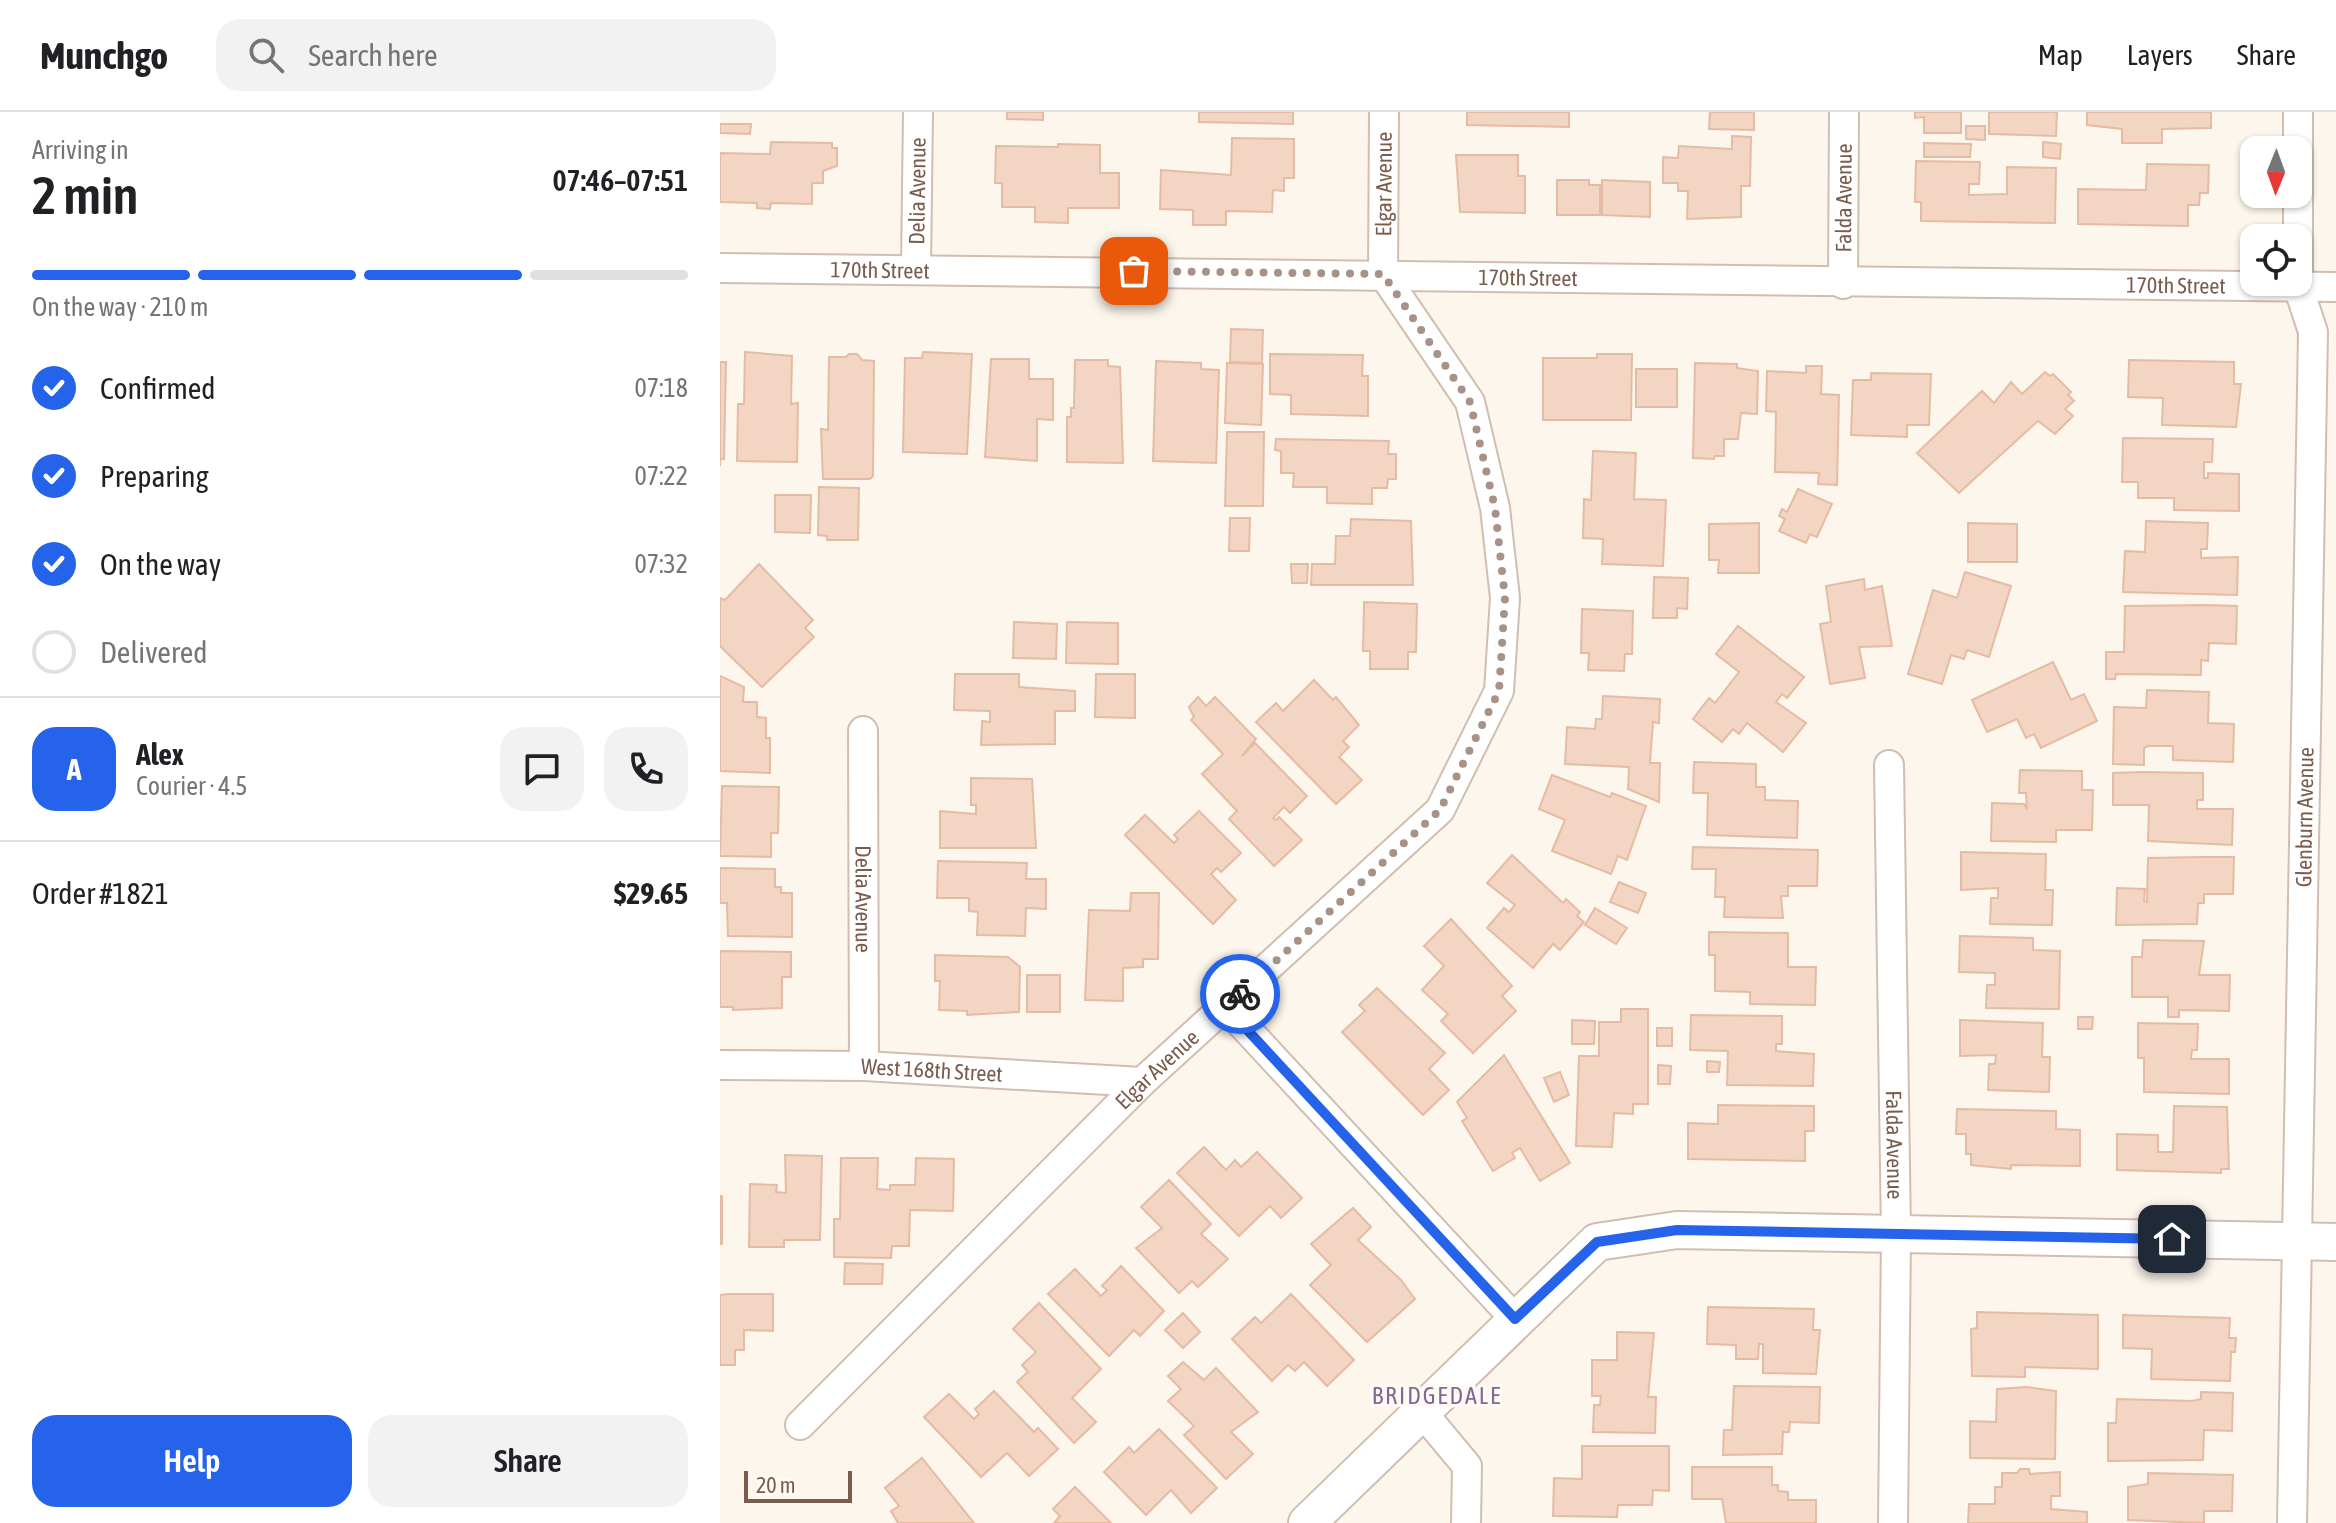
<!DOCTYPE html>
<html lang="en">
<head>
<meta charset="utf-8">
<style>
	body { margin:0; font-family:"Asap Condensed",sans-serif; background:#f2f2f2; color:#202124; height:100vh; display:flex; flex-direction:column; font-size:30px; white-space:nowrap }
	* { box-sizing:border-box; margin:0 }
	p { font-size:26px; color:#757577 }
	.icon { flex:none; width:44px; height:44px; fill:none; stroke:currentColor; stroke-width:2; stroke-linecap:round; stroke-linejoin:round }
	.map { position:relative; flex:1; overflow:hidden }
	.panel { display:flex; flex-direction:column; background:#fff; width:720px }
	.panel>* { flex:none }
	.needle { width:52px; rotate:181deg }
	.controls { position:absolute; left:1520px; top:24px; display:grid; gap:16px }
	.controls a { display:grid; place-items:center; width:72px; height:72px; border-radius:16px; background:#fff; box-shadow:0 2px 6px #0004; font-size:40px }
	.scale { position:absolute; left:24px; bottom:20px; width:108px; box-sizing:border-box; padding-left:8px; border:4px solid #7a5c4d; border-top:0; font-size:22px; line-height:28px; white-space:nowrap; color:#7a5c4d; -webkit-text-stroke:6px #fffaf3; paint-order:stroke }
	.pin { position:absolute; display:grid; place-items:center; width:68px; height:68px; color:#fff; margin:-34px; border-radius:16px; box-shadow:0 4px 12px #0006 }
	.courier { position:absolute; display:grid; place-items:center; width:80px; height:80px; margin:-40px; border:6px solid #2563eb; border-radius:50%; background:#fff; color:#222; box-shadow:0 2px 10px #0007 }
	.summary em { font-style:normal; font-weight:600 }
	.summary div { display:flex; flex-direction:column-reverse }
	.summary { display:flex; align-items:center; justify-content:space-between; height:136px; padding:0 32px }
	h1 { font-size:52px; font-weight:600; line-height:60px }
	.bar { display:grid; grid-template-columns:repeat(4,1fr); gap:12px 8px; align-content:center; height:96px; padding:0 32px }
	.bar i { height:10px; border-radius:6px; background:#e0e0e0 }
	.bar .current { background:#2563eb }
	.bar p { grid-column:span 4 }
	.line { display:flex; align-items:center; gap:20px; padding:0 32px; border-top:2px solid #e0e0e0 }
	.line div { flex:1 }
	.round { display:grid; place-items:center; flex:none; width:84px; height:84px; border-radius:24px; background:#f2f2f2 }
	ol { padding:0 32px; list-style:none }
	li { display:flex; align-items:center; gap:24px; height:88px }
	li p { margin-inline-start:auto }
	li .icon { padding:8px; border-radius:50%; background:#2563eb; color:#fff; stroke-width:4 }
	li:last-child { color:#757577 }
	li i { width:44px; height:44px; border:4px solid #e0e0e0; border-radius:50% }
	.button { display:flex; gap:16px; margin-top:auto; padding:16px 32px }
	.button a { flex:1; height:92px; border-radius:24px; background:#2563eb; color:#fff; font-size:32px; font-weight:600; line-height:92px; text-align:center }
	.button a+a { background:#f2f2f2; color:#202124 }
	header { display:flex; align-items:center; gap:48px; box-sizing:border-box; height:112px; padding:0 40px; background:#fff; border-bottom:2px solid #e0e0e0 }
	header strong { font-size:38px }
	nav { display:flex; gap:44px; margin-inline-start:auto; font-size:28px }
	.search { width:560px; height:72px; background:#f2f2f2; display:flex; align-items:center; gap:20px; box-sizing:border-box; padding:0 28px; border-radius:24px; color:#757577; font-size:30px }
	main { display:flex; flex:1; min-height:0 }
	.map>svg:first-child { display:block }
</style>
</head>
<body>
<header>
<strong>Munchgo</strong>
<div class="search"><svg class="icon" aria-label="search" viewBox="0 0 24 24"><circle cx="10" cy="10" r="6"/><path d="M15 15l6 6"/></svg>Search here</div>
<nav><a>Map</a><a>Layers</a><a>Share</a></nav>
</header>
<main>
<section class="panel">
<div class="summary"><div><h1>2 min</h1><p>Arriving in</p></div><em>07:46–07:51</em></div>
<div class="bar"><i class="current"></i><i class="current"></i><i class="current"></i><i></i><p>On the way · 210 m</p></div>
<ol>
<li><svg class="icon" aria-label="check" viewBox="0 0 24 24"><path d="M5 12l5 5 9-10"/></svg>Confirmed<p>07:18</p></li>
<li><svg class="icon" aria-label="check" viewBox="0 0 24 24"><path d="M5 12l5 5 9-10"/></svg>Preparing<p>07:22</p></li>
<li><svg class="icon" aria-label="check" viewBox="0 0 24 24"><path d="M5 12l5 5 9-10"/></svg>On the way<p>07:32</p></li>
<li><i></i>Delivered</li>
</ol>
<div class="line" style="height:144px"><b class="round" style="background:#2563eb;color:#fff">A</b><div><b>Alex</b><p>Courier · 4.5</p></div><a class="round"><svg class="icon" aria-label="chat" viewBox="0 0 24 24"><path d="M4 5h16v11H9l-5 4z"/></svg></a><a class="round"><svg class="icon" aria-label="phone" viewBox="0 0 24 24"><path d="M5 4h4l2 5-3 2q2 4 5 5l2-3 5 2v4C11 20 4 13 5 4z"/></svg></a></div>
<div class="line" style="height:104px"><div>Order #1821</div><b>$29.65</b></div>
<div class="button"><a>Help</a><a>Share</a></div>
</section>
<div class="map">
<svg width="1616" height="1411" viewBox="0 0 1616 1411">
	<rect width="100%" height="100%" fill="#fdf6ec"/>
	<g fill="#f3d5c3" stroke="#e6bba3" stroke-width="2">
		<path d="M287,0H323V8L287,7Z"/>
		<path d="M479,0H573V12L479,10Z"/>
		<path d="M747,0H849V15L747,13Z"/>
		<path d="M990,0H1034V18L989,17Z"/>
		<path d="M1195,0H1241V21H1204V5L1195,6Z"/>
		<path d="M1269,0H1337L1336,24L1269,22Z"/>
		<path d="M1367,0H1491V16L1442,17V31H1402V17L1367,13Z"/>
		<path d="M0,12H31L30,22L0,21Z"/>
		<path d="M1246,14H1265V28L1246,27Z"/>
		<path d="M1012,24L1031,25L1030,74H1021V105L967,107L968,79H958V71H943V45L958,46L959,34L1012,37Z"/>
		<path d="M512,26L574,27V66H564V79L553,78L552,100L506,99V113H473V98L440,97L441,58L511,63Z"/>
		<path d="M51,30L112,31V36H117V54L103,59V71H92V92L51,91L50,97L37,96V91L0,90V41L50,42Z"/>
		<path d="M1323,30L1341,32L1340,47L1323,45Z"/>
		<path d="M1204,31L1251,32L1250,45H1204Z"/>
		<path d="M338,32L380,33V61H399V96H348V111L315,110V95H282V71H275L276,34L338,35Z"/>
		<path d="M736,43H798V64H805V101L740,100Z"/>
		<path d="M1196,49L1260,50L1259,72H1249V83L1287,82V55L1336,56L1335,111L1201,109V90H1195Z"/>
		<path d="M1427,52L1489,53L1488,81H1480L1479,93H1468V114L1358,112V77L1426,78Z"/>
		<path d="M837,68H869V73H880V103H837Z"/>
		<path d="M882,68L930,70V105L882,103Z"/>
		<path d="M511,217L543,218L542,251L510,250Z"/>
		<path d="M25,240L72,244L71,292L78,291L77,350L17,349L18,292H24Z"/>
		<path d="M203,240L252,242L247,342L183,340L185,246H202Z"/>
		<path d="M129,242H137L142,248L154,249L153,364L150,367H103L101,317L108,318L109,245H126Z"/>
		<path d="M550,242L643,243L642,264H648V304L571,302V283L550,282Z"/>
		<path d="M877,242H912L911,308H823V246H877Z"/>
		<path d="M271,247H309V267H333V308L317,307V349L265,345Z"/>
		<path d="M355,248H388V254L400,255L403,351L347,350V305H351V296H354Z"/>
		<path d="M1409,248L1514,250V272H1521L1516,315L1442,313L1443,286L1408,285Z"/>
		<path d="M436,249L481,251V257L499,258L496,351L433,349Z"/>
		<path d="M0,250H6L4,347H0V354Z"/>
		<path d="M507,251L543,252L541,313L505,311Z"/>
		<path d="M975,251L1017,252V256L1038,259L1037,302L1021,301L1018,327H1004V344H995L994,347L973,346Z"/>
		<path d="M1086,254H1102L1101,282L1119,283L1117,373L1098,372L1099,361L1055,360L1056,300L1046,299L1047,259L1086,261Z"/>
		<rect x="916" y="257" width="41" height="38"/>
		<path d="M1325,260L1330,264L1333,262L1351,280L1348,283L1354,289L1345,297L1353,304L1335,322L1318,309L1239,381L1197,341L1262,279L1274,291L1291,270L1302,282Z"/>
		<path d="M1151,261L1211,262L1209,313H1187V325L1131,323L1133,268H1151Z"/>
		<path d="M507,320H544L543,394H505Z"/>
		<path d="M1403,326L1493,327L1492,350H1484V366H1488V361L1519,362V399L1454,398V386H1418V370H1402Z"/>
		<path d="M556,327L669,329L668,342H676V367H668L667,376H652V392L607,391V375H573L574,361H561V339L555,338Z"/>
		<path d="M873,339L916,341L914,387L946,388L943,454L882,452L883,427L863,426L864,387L871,388Z"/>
		<path d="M99,375L139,376L138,428H107V424L98,423Z"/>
		<path d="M1078,377L1112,392L1097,425L1090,422L1086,431L1059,419L1065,407L1059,404L1062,397L1067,400Z"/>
		<path d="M55,383H91L90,421L55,420Z"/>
		<path d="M510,406H530L529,439H509Z"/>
		<path d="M631,407L691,409L693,473H591L592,452H615L616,424H630Z"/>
		<path d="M1426,409L1488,411L1487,437H1481V446L1518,445L1517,483L1403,480L1405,439L1425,440Z"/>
		<path d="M1039,411V461H998L999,448H989V412Z"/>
		<path d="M1248,411L1297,412V450H1248Z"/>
		<path d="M39,452L93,508L85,516L94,525L42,575L0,534V486L5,488Z"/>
		<path d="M571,452H588L587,471H572Z"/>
		<path d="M1245,460L1291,474L1269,545L1247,538L1244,547L1231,543L1222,572L1188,562L1213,478L1237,486Z"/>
		<path d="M934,465L968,466L967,497L957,496V506H933Z"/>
		<path d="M1144,467L1145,478L1162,474L1172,534L1139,535L1145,566L1110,572L1100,512L1111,510L1106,474Z"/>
		<path d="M644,490L697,492L696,540H688V557H650V539H643Z"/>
		<path d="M1486,493L1517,494L1516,532L1489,531L1488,549L1481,548V563L1396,562L1395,567H1386V540H1404L1405,494Z"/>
		<path d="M862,497L913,499L912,542H905L904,559L868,558L869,541H861Z"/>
		<path d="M294,510L337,512L336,547L293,546Z"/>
		<path d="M347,510L398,511V552L346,551Z"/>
		<path d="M1018,514L1084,565L1067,586L1062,582L1056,590L1086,611L1063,640L1027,611L1019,622L1013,617L1002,630L973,607L989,586L995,591L1019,560L996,542Z"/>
		<path d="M1333,550L1351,588L1364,582L1377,609L1321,636L1314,622L1306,626L1297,607L1267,620L1252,588Z"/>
		<path d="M235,562H299V575L355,579V599H335V632L261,633L262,609L270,610V599L234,598Z"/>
		<path d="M376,562H415V606L375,605Z"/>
		<path d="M0,564L24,575L23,590H37V605L46,606V626H50V661L0,659Z"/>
		<path d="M594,568L613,588L616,585L639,613L623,629L629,635L619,645L642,668L616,692L536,610L556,591L563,599Z"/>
		<path d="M1427,578L1489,580L1488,611L1514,612L1513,650L1453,648V634H1428L1424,636V653L1393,652L1394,595L1426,596Z"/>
		<path d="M883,584L940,587L939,611L933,610L930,651H940L939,690L908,677L909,655L845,652L847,615L875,617L876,607H882Z"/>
		<path d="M478,585L486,594L495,585L536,627L522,644L535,631L587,684L570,701L564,695L553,706L556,708L559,705L582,728L554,754L509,707L517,699L482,662L503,642L471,608L474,605L469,595Z"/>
		<path d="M974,650L1036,652V675H1045V688L1078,689L1077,726L987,723L988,681H973Z"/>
		<path d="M1300,658L1362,659V678H1373L1372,718H1336V730L1271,729L1272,691L1304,692L1307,697L1306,681H1299Z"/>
		<path d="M1423,660L1483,661V688H1477V697H1513L1512,733L1428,729L1429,693H1393V661Z"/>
		<path d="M832,663L890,685L892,681L926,694L907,748L898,744L891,762L832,739L845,708L819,697Z"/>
		<path d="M251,666L312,667L316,736H220V699L256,702V693H251Z"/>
		<path d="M2,674L59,675L58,721H51V745L0,744Z"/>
		<path d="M479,699L521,741L501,760L497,756L491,762L516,788L493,812L405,723L425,703L454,731L458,727L454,723Z"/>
		<path d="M973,735L1098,738L1097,774H1068V784H1061L1063,806L1004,805L1005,785H995L996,757H972Z"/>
		<path d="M1241,740L1326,742L1325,778H1333L1332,813L1270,812L1271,786H1278V776L1241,778Z"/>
		<path d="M792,743L843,791L846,787L860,800L857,804L864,810L840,838L833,832L813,856L767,816L784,796L789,800L795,793L767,771Z"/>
		<path d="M1482,745H1514L1513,782H1484V791H1478L1477,812L1396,813L1397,776L1425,777L1424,789L1427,790L1428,746Z"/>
		<path d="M218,749L307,751L306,767H326V797L306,796L305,824L257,823L258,800L249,799V786H217Z"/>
		<path d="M0,756L55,757V775H61V781H72V825L8,824L7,791H0Z"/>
		<path d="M899,770L926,781L918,801L890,790Z"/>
		<path d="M411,781H439L438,847H423V855L403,856V889L365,888L369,798L410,799Z"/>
		<path d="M875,796L907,816L896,832L865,813Z"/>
		<path d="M731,807L792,874L782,884L796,899L753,941L721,909L728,902L702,878L724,854L704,834Z"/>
		<path d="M989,820L1068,821V855H1096L1095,893L1030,892V880L995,879V843H989Z"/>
		<path d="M1240,824L1313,826V838L1340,839L1339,897L1266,896L1267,873H1275V861L1239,860Z"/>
		<path d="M1423,828L1484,829L1479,863H1510L1509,899L1459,898V905H1448V885H1412V845H1422Z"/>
		<path d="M0,839L71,840V865H62V896L13,898V895H0Z"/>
		<path d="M215,843L288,845L300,855L299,900L247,903V899L219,898L220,869H215Z"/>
		<rect x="307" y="863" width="33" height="37"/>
		<path d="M657,876L725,941L709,957L729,978L703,1003L622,920L645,899L639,893Z"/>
		<path d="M901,897H928V992H913V1002L894,1001L892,1035L856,1034L859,944H879V910H901Z"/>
		<path d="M971,903L1062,904V932H1056V939L1094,942L1093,974L1007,973L1008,939L970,938Z"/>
		<path d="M1358,905H1373L1372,917H1358Z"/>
		<path d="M852,908L875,909L874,932H852Z"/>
		<path d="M1240,908L1323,911L1322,945H1330L1329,980L1268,978L1269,952H1275L1276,943L1240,944Z"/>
		<path d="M1418,911L1478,912L1477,938H1472L1471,947H1509V982L1424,980V946H1418Z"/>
		<rect x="937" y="916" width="15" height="18"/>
		<path d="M784,943L850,1051L820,1069L800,1036L792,1041L795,1046L773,1059L742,1009L747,1006L737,990Z"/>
		<path d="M987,949L1000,950L999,960H987Z"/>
		<path d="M938,953L951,954L950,972H938Z"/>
		<path d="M840,960L849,983L834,990L824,966Z"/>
		<path d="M998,993L1094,994V1019H1085V1049L968,1047V1011L998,1012Z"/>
		<path d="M1454,994L1507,995L1509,1057H1501V1061L1397,1058V1022L1438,1023V1040H1453Z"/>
		<path d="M1237,997L1336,999V1017L1360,1018V1054L1291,1053V1057L1251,1053V1042H1246V1022H1236Z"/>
		<path d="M484,1035L506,1058L515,1048L521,1055L537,1040L582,1086L561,1106L550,1094L519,1124L457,1061Z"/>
		<path d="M65,1043L102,1044L100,1128H64V1135H29L30,1072L57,1073L56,1080L66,1081Z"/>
		<path d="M121,1046H158L157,1077L170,1078V1073H195L196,1046L234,1047L233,1099L190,1098L189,1134H172L171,1146L114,1145V1107H120Z"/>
		<path d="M449,1068L491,1112L481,1122L508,1147L478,1175L472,1169L459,1181L416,1136L442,1116L421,1095Z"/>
		<rect x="0" y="1084" width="2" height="48"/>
		<path d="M633,1096L651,1115L638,1128L681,1168L695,1187L647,1230L590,1173L611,1153L591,1132Z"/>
		<path d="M125,1151L163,1152L162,1172H124Z"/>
		<path d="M401,1154L444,1199L420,1224L414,1218L389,1244L328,1182L355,1157L381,1184L387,1178L382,1174Z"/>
		<path d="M8,1182H53V1219L24,1218V1238H15V1253H0V1183Z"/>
		<path d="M571,1182L634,1248L607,1274L584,1250L575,1259L568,1253L552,1269L512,1227L535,1205L541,1211Z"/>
		<path d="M319,1191L381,1257L352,1286L376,1310L354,1331L297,1270L308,1260L302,1253L316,1240L293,1217Z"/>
		<path d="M988,1195L1094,1197L1093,1218H1100L1096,1262L1043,1261V1232H1039L1038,1247H1016V1233L987,1232Z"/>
		<path d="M1257,1200L1378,1203V1257L1305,1255V1265L1252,1264L1251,1217L1257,1216Z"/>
		<path d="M463,1201L480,1220L463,1236L445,1218Z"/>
		<path d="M1403,1203L1510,1206L1509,1226H1516L1515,1240H1511L1510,1269L1431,1267L1432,1237L1403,1236Z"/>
		<path d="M897,1220L934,1221L928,1285H936L935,1321L873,1320L874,1293H880L881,1284H872V1248H897Z"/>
		<path d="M463,1250L484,1268L496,1256L538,1300L511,1320L533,1342L506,1367L464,1323L474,1314L448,1289L461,1277L448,1264Z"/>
		<path d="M1014,1274L1100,1275L1099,1311L1070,1310L1069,1320H1063L1062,1342L1003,1343L1004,1318H1012Z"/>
		<path d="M1307,1275L1336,1279L1335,1347L1250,1346V1309L1276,1310L1277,1277Z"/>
		<path d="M274,1279L314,1320L318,1316L338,1337L309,1364L287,1341L261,1365L204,1305L229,1282L254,1307L259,1302L255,1297Z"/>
		<path d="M1481,1280L1513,1281L1512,1319L1484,1318L1483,1348L1388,1349V1311H1396L1397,1287L1472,1289L1481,1287Z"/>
		<path d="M439,1317L497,1376L471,1401L451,1378L426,1403L384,1360L409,1335L414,1341Z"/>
		<path d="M862,1334H949V1379L933,1378L932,1393H898L897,1405L833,1404L834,1366L862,1367Z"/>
		<path d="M202,1346L254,1411H178L171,1399L179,1394L165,1376Z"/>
		<path d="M972,1355H1052V1373H1058V1379L1068,1380V1388H1096V1411H1006L1002,1387H972Z"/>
		<path d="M1300,1357H1309L1310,1362L1340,1360V1384H1331V1397L1367,1400V1411H1248L1249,1392H1275V1375H1282V1361H1297Z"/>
		<path d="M1428,1361L1513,1363L1512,1399H1484V1411L1408,1408V1375L1428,1372Z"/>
		<path d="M355,1375L391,1411H334L340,1404L333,1397Z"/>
	</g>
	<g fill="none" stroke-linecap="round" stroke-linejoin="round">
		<defs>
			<g id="minor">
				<path id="s1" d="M0,156L1616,175"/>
				<path id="s2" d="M196,157L198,0"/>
				<path id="s3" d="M1123,172L1124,0"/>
				<path id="s4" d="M143,619L144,954"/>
				<path id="s5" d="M1169,653L1176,1122L1173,1411"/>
				<path d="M506,895L795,1207"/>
				<path id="s6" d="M0,953L144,954L422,970"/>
				<path d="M702,1300L747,1354L746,1411"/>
				<path id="s7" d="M80,1313L422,970L720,698L779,579L785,486L775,396L750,290L663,162L664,0"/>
				<path id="s8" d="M1572,1411L1593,220L1578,174V0"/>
			</g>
			<path id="tertiary" d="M587,1411L877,1130L957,1118L1616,1130"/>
		</defs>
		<use href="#minor" stroke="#d1beb0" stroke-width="32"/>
		<use href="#tertiary" stroke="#d1beb0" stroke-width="40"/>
		<use href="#minor" stroke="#fff" stroke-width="28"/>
		<use href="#tertiary" stroke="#fff" stroke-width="36"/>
	</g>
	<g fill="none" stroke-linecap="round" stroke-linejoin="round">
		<path stroke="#a89285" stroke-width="8" stroke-dasharray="0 14.4" d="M414,159L663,162L750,290L775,396L785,486L779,579L720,698L520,882"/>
		<path stroke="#2563eb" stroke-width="10" d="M520,882L506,895L795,1207L877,1130L957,1118L1452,1127"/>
	</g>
	<g text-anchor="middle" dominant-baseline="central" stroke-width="7" stroke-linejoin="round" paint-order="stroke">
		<g font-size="22" fill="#7a5c4d" stroke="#fffaf3">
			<text stroke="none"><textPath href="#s7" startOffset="1558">Elgar Avenue</textPath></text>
			<text stroke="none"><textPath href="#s2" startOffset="78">Delia Avenue</textPath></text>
			<text stroke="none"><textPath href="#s3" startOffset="86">Falda Avenue</textPath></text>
			<text stroke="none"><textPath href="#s1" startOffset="160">170th Street</textPath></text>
			<text stroke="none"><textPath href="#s1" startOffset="808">170th Street</textPath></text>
			<text stroke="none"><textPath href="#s1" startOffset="1456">170th Street</textPath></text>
			<text stroke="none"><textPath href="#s8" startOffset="706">Glenburn Avenue</textPath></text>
			<text stroke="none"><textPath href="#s4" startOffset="168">Delia Avenue</textPath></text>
			<text stroke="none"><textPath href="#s6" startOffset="212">West 168th Street</textPath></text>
			<text stroke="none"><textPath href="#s7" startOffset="504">Elgar Avenue</textPath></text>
			<text stroke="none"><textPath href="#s5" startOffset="380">Falda Avenue</textPath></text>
		</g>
		<g font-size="24" letter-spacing="2" fill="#846695" stroke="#fffaf3">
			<text x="717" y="1283">BRIDGEDALE</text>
		</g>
	</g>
</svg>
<div class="controls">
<a><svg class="needle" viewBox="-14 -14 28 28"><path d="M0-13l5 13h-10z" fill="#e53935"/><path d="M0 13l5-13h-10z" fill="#757577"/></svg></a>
<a><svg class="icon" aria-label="locate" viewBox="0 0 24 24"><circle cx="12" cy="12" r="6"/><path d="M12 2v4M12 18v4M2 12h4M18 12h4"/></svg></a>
</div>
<div class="scale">20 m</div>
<div class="pin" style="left:414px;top:159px;background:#ea580c"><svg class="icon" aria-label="bag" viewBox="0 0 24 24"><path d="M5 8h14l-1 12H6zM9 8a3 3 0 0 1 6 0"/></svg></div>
<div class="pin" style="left:1452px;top:1127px;background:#1f2937"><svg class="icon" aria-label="home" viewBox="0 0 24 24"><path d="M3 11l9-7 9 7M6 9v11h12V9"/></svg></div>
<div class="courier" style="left:520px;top:882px"><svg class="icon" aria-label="bike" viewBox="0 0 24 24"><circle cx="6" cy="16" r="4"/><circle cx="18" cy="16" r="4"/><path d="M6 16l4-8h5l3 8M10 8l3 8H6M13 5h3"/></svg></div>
</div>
</main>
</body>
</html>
